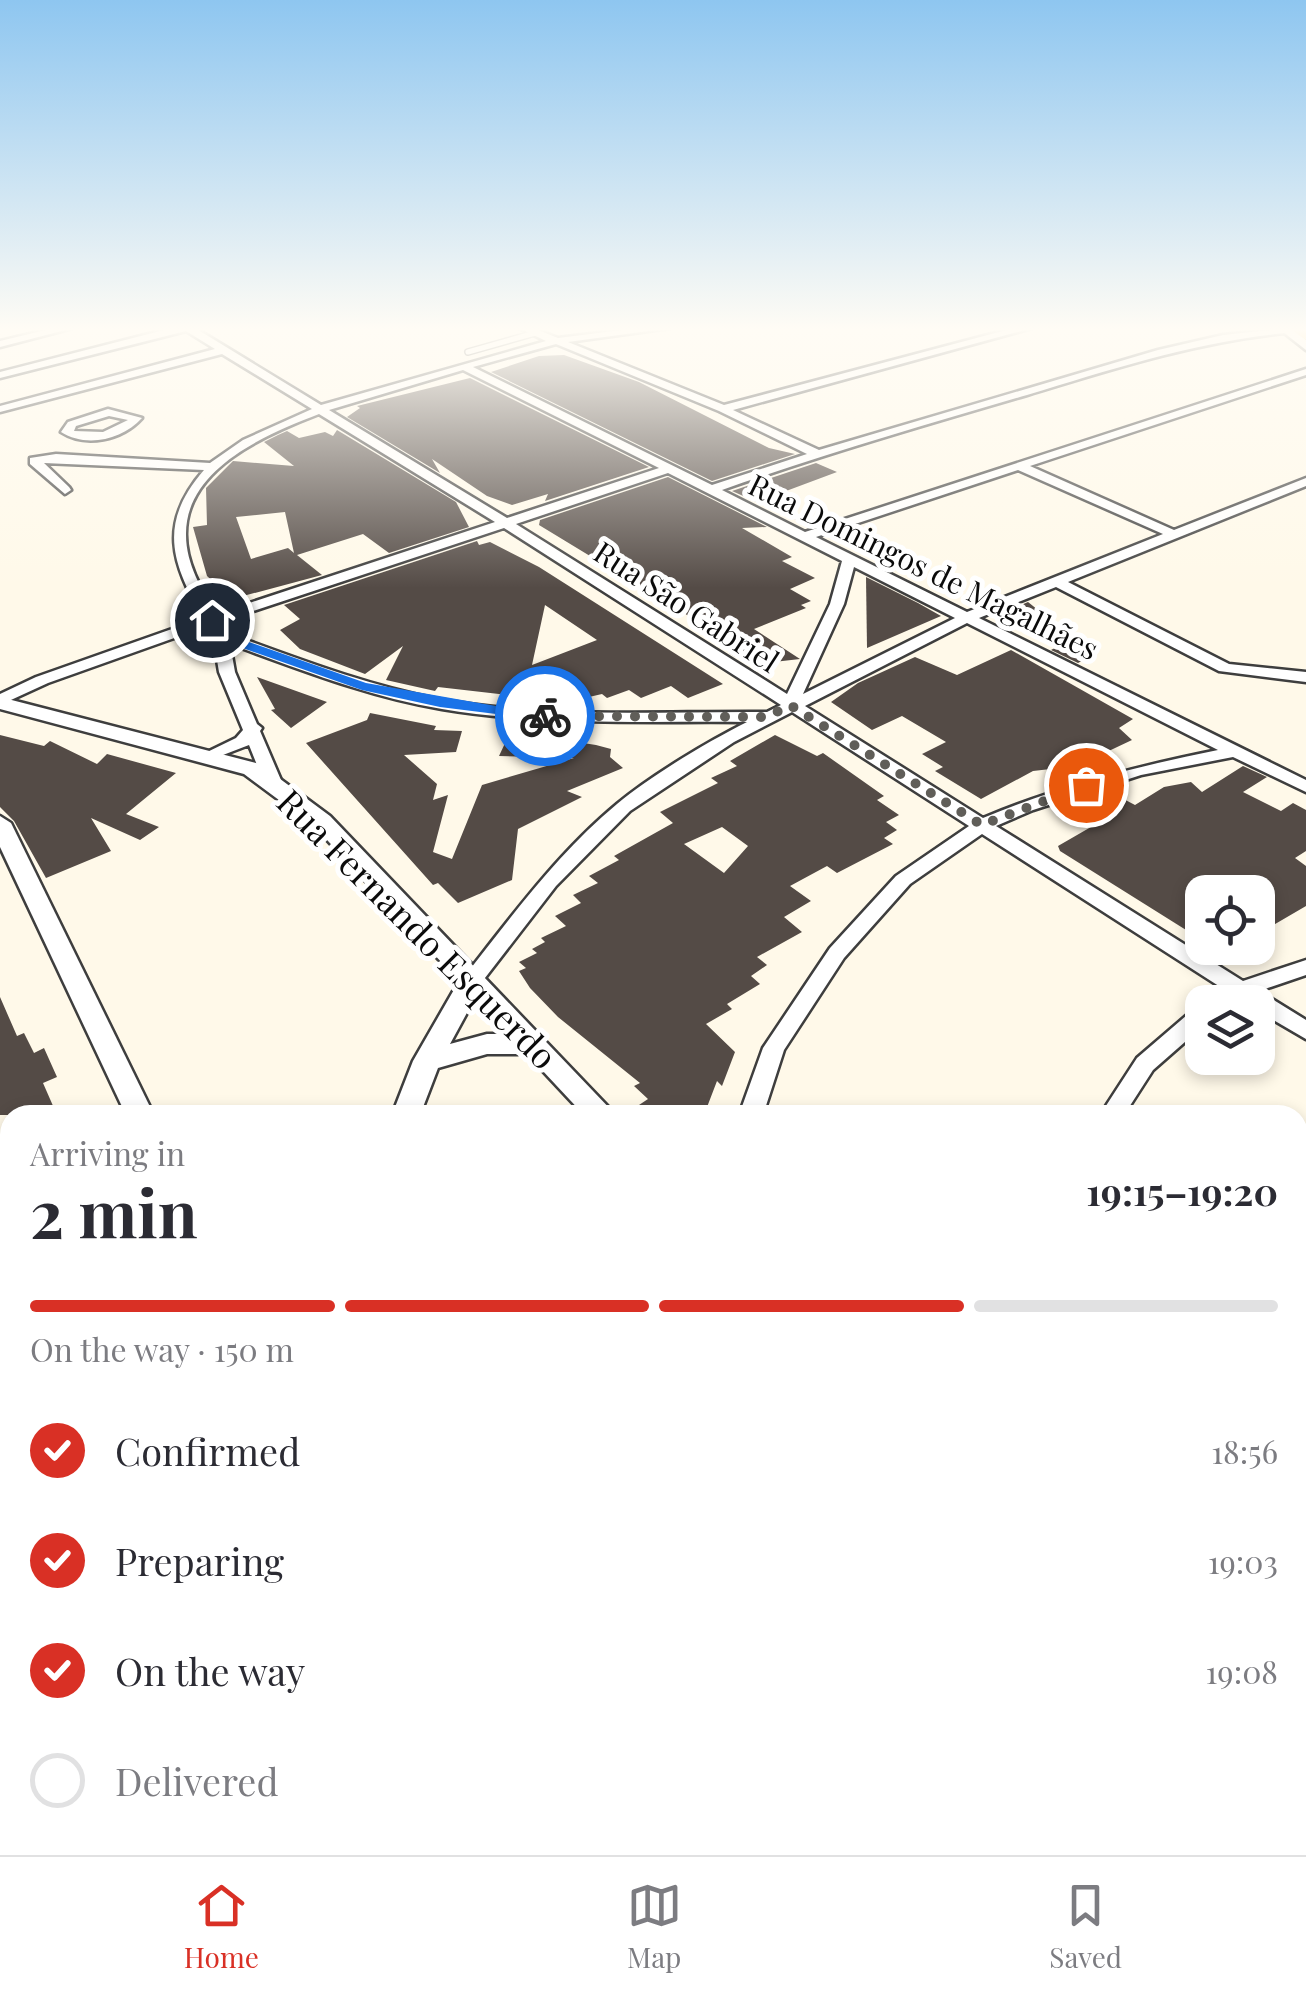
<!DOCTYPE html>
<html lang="en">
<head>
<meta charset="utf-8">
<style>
	body { margin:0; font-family:"Playfair Display",serif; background:#f2f2f3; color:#2b2b33; height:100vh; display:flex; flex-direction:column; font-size:38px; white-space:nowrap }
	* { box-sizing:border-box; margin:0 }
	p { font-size:32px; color:#7c7c81 }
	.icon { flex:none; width:55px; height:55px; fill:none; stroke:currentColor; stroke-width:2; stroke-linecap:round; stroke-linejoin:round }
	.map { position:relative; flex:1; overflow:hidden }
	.side { position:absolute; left:0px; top:1105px; width:1308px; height:750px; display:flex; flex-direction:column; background:#fff; border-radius:30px 30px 0 0; box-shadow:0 5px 15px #0003 }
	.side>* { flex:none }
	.buttons { position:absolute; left:1185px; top:875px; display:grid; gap:20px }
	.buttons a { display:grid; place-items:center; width:90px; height:90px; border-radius:20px; background:#fff; box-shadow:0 5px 15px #0003; font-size:50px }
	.pin { position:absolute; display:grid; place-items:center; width:85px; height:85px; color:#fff; margin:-42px; border:5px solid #fff; border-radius:50%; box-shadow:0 2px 10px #0007 }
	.courier { position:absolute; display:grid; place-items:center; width:100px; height:100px; margin:-50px; border:8px solid #1a73e8; border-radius:50%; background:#fff; color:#222; box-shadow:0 2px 12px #0007 }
	.headline em { font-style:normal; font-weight:700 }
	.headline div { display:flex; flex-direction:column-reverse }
	.headline { display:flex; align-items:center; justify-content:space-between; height:170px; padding:0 30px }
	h1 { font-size:65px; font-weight:700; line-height:75px }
	.bar { display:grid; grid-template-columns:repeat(4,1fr); gap:15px 10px; align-content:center; height:120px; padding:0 30px }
	.bar i { height:12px; border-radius:8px; background:#e1e1e2 }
	.bar .active { background:#d93025 }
	.bar p { grid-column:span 4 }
	ol { padding:0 30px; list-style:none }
	li { display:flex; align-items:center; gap:30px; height:110px }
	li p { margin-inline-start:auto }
	li .icon { padding:10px; border-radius:50%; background:#d93025; color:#fff; stroke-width:4 }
	li:last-child { color:#7c7c81 }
	li i { width:55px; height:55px; border:5px solid #e1e1e2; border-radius:50% }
	.menu { display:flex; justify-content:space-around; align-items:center; height:140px; border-top:2px solid #e1e1e2; background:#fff; font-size:28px; color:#7c7c81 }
	.menu a { display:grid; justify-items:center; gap:5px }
	.menu .active { color:#d93025 }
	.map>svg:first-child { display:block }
</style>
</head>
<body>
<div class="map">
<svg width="1306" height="1855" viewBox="0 0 1306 1855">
	<rect width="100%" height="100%" fill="#fff9e9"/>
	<g fill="#544b46" fill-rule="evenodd">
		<path d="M564,355L639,382L769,448L795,454L712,481L491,372L539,356Z"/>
		<path d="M470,378L649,467L545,501L548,494L512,505L487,496L432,459L440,473L347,417L360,408L357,406Z"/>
		<path d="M337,430L456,502L469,527L389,553L363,534L297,555L322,575L232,599L207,576L193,527L207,525L206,488L233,461L294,466L264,442L278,435L287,431L299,438L325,432L333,436ZM285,512L294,553L288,548L251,559L236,517Z"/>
		<path d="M816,463L837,472L759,501L808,525L732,491Z"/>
		<path d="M668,477L767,527L742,528L792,557L782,561L815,578L790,589L811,601L801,605L806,608L754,629L800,659L765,663L735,657L729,653L738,649L692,618L539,525L540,520Z"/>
		<path d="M477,541L479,545L490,542L539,567L723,684L688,698L671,686L641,698L629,690L607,698L602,694L576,700L571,690L499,694L438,687L435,691L386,680L403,646L365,674L300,649L280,630L300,619L284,605ZM545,605L597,640L532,665Z"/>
		<path d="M866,577L918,603L941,616L867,648Z"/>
		<path d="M1028,602L1043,614L1005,627L1007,611Z"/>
		<path d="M1070,640L1097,653L1078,663L1051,650Z"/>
		<path d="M1011,650L1133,719L1119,728L1132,740L1077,766L1033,771L981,799L935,771L943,767L922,754L946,742L902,716L872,730L831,702L858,683L915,657L957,675Z"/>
		<path d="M257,677L327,702L291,728L271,710L275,709Z"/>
		<path d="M370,713L436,726L434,730L462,731L456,752L404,755L437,784L433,800L448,795L433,852L452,859L482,785L574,758L499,756L507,739L544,737L596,745L611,749L610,757L623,768L567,791L582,797L518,829L512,880L458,903L438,883L433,885L306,743L367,720Z"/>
		<path d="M0,735L44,746L50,741L97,764L107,754L176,773L126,814L159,827L140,840L91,818L111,851L46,878L14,821L0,807Z"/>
		<path d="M775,735L817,756L823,753L884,796L877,800L899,815L886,822L897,830L884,838L893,844L837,873L827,866L790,886L811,901L784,917L802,932L757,957L767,965L751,976L760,984L727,1004L732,1009L706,1024L735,1052L722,1086L717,1081L704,1115H624L648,1099L634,1086L640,1083L558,1017L530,988L519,971L526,968L519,962L537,953L532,949L545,942L541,938L566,926L555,916L581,903L573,895L598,883L589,876L619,860L614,856L673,823L660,812L718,783L711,778L737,766L730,761ZM722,827L748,846L724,873L684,844Z"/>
		<path d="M1243,766L1267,777L1243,792L1281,811L1293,803L1306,810V851L1295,858L1306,866V906L1258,934V892H1202V940L1060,851L1058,846L1110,816L1094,806L1114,794L1135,805L1164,787L1191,782L1202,792Z"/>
		<path d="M0,997L17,1036L24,1033L34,1053L44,1048L57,1077L43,1083L57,1115H0Z"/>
	</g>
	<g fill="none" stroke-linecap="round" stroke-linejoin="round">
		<defs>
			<path id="service" d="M468,352L535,333"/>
			<g id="minor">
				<path d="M54,328H73L0,347V341Z"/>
				<path d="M172,328H195L321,405L546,341L519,328H533L558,338L638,328H670L568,342L724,405L1014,328H1032L733,410L819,450L1158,350L1223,335L1289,328L1285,333C1196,342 1112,369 1027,395C924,425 822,455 722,490L805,532L1306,369V375L1030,466L1174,530L1306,478V486L1068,582L1229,664L1306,672V682L1219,671L1056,587L979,618L1306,780V792L1233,757L1141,775L1033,810L996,826L1243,981L1306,960V975L1259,991L1306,1020V1039L1258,1011V1002L1241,1000L1211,1002L1225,990L982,834L910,884L844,958L784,1050L763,1115H739L763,1048L830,948L896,876L969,826L792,712L734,742L630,811L556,886L478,987H464L461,982L464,977C511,917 558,853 617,804C652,775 707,742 747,722C646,721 543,726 442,709C369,697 299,669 230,644L235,672L257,724L262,728L260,731L281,780L272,785L263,780L249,745L210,760L201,755L236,738L243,730L219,672L213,636L208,626L48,683L0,705V694L36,677L203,618C171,562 158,523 204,470L44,463L69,487L71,490L65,494L30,464V458L56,454L210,463L243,440L312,409L222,354L0,412V406L215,349L186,331L0,378V372ZM556,344L719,411L807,454L712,485L473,367ZM463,370L659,468L507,518L329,410ZM319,414L495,522L216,614C202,590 186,564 186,535C185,468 267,434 319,414ZM1018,470L1163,534L967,612L816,537ZM668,473L842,561L830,604L787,694L516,524ZM504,528L781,705L767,712C658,711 546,719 438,699C365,685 296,658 227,633L220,622ZM854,567L955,618L803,694L844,604ZM967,623L1218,750C1138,766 1059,786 983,818L805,706Z"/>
				<path d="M108,409L142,418C122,440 86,448 61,432L68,422ZM109,416L128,420L103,432L74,431L76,426Z"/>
				<path d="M1202,1007V1027L1153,1070L1124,1115H1100L1137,1058L1194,1009Z"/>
				<path d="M1306,1446V1481L1298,1485V1449Z"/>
				<path d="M783,1845H819L822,1855H786Z"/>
			</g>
			<g id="tertiary">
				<path d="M1278,328H1292L1306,340V350Z"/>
				<path d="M0,697L260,764L330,816L616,1115H584L527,1054H487L438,1068L420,1115H392L413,1061L459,981L314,826L244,774L0,709ZM475,998L508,1034H487L450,1044Z"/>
				<path d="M0,816L11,823L154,1115H126L0,847Z"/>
				<path d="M1298,1816L1306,1819V1855H1284L1279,1845H1298Z"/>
				<path d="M325,1845H369L370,1855H326Z"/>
			</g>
			<path id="primary" d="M1289,328H1306V340Z"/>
		</defs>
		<use href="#service" stroke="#3e3e3e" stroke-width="8"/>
		<use href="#minor" stroke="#3e3e3e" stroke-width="5"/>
		<use href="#tertiary" stroke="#3e3e3e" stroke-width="5"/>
		<use href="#primary" stroke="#1c1c1c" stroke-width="5"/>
		<use href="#service" stroke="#fff" stroke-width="5"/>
		<use href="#minor" fill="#fff" fill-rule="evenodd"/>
		<use href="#tertiary" fill="#fff" fill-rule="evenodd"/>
		<use href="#primary" fill="#ffcc59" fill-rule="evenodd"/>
	</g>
	<linearGradient id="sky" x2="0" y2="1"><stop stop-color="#8ec6f0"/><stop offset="0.56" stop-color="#fffcf5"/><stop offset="1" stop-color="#fffcf5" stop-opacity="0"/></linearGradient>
	<rect width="1306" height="588" fill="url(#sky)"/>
	<path fill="#1a73e8" d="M208,617H216L226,634L366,683L552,716L545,720L440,707L362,690L217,639Z"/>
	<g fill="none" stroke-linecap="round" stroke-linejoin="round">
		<path stroke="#605e59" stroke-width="10" stroke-dasharray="0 18" d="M545,716L767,717L790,705L982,825L1086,785"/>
	</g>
	<g text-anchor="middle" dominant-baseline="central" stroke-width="10" stroke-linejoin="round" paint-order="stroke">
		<g font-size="30" fill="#0b0b0b" stroke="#fff">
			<text transform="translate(924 566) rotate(26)">Rua Domingos de Magalhães</text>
			<text transform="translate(687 606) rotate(33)">Rua São Gabriel</text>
		</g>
		<g font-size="35" fill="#0b0b0b" stroke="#fff">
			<text transform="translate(418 928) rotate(45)">Rua Fernando Esquerdo</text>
		</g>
	</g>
</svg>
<div class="buttons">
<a><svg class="icon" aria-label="locate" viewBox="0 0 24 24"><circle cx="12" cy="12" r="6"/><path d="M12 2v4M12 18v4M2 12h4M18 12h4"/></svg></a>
<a><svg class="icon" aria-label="layers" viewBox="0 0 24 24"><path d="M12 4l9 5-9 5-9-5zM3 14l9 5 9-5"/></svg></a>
</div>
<div class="pin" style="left:1086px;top:785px;background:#ea580c"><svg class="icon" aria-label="bag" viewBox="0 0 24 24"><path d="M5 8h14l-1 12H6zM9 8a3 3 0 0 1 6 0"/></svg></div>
<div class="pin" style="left:212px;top:620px;background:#1f2937"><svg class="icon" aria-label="home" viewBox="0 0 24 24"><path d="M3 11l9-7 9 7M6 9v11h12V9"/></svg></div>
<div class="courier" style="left:545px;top:716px"><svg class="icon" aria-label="bike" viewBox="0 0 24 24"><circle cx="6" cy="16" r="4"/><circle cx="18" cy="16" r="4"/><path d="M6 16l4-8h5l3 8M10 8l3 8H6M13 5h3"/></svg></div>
<section class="side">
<div class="headline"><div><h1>2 min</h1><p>Arriving in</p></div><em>19:15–19:20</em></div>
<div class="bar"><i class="active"></i><i class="active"></i><i class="active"></i><i></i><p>On the way · 150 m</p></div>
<ol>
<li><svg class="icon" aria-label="check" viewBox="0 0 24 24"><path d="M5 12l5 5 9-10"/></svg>Confirmed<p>18:56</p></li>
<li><svg class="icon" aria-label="check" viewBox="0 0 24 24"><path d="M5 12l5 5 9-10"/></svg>Preparing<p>19:03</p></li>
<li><svg class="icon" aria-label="check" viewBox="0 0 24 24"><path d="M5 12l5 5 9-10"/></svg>On the way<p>19:08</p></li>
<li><i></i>Delivered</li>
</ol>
</section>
</div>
<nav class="menu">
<a class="active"><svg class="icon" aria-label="home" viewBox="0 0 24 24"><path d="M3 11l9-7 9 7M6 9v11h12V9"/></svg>Home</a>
<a><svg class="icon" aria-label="map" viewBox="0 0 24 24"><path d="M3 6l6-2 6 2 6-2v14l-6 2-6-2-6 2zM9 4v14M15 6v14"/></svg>Map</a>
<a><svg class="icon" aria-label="saved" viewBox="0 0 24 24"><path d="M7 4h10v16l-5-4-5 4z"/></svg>Saved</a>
</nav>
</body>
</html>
